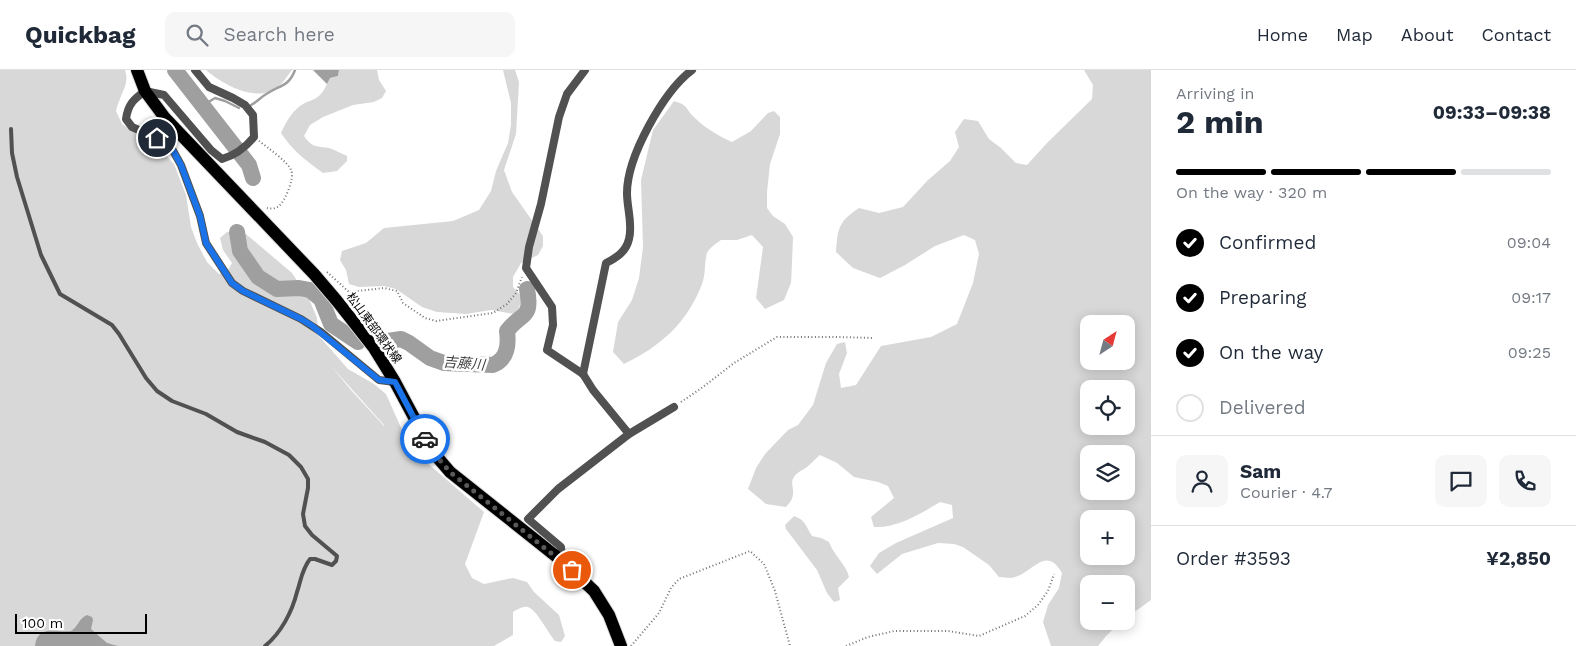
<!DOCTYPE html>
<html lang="en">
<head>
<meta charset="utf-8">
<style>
	body { margin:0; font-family:"Work Sans","Noto Sans JP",sans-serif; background:#f6f6f7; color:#1f2937; height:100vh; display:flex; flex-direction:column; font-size:19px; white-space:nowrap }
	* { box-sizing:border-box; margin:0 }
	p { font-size:16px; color:#747a83 }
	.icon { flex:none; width:28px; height:28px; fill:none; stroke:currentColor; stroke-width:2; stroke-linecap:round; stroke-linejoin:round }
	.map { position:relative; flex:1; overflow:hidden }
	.details { display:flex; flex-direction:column; background:#fff; width:425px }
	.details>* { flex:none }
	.needle { width:32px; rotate:36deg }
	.buttons { position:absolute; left:1080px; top:245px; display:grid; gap:10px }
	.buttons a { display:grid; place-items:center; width:55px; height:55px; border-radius:10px; background:#fff; box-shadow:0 2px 12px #0003; font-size:25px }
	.scale { position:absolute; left:15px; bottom:12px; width:132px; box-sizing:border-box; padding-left:5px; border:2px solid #000; border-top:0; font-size:14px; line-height:18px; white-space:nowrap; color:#000; -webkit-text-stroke:4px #fff; paint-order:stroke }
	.pin { position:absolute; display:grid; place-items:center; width:42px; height:42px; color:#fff; margin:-21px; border:2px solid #fff; border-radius:50%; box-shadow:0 1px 5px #0007 }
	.courier { position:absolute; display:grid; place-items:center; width:50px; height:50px; margin:-25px; border:4px solid #1a73e8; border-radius:50%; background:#fff; color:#222; box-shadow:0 1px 6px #0007 }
	.head em { font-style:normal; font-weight:700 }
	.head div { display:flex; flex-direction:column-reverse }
	.head { display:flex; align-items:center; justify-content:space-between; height:85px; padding:0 25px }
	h1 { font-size:32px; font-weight:700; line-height:38px }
	.bar { display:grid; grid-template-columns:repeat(4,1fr); gap:8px 5px; align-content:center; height:60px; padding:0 25px }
	.bar i { height:6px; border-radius:4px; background:#e0e1e3 }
	.bar .selected { background:#000 }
	.bar p { grid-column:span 4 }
	.line { display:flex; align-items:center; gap:12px; padding:0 25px; border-top:1px solid #e0e1e3 }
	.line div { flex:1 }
	.round { display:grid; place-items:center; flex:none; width:52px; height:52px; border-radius:10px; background:#f6f6f7 }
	ol { padding:0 25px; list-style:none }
	li { display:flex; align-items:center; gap:15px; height:55px }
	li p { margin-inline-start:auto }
	li .icon { padding:5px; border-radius:50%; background:#000; color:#fff; stroke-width:4 }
	li:last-child { color:#747a83 }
	li i { width:28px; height:28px; border:2px solid #e0e1e3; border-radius:50% }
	header { display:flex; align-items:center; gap:30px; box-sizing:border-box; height:70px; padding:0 25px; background:#fff; border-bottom:1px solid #e0e1e3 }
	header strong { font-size:24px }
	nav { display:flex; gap:28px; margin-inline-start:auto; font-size:18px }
	.search { width:350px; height:45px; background:#f6f6f7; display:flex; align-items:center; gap:12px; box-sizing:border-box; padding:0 18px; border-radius:10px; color:#747a83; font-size:19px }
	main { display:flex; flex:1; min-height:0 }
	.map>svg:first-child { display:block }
</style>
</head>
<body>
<header>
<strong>Quickbag</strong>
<div class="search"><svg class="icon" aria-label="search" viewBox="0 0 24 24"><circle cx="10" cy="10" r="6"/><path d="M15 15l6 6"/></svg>Search here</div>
<nav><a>Home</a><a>Map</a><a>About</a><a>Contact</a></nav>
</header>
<main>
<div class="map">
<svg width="1151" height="576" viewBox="0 0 1151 576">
	<rect width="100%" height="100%" fill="#fff"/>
	<g fill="#d8d8d8" fill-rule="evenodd">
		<path d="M0,0H125C129,12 124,18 120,29C118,33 117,37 116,41L122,54L162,81L174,94L186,125L191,157L197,173L207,192L219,204L228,200L232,193L223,180L220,168L227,162L246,164L292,203L309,229L317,248L319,266L348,299L374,314L386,324L410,378L484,442L465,494L472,508L484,514L513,508L527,512L534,522L559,545L565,566L561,572L555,571C549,564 536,539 528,537C522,536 517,540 513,542V565L494,576H0ZM331,296L384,355V356L351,320Z"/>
		<path d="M206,0H292C287,6 283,13 277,18C256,33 222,14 206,0Z"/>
		<path d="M339,0H377L379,10L386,21L382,28L374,32L353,35L323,47L310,55L304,66C314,80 318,75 332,79C337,81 342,84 347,86V91L337,101L323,103C306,91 292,80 281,63C286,52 292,41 303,34C309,30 312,32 320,25C325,20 326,15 330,8L338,6Z"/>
		<path d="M503,0H515L519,12L516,64L504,100L512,122L543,166V176L538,185L521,193L513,207V217L522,227L519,238L514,244L491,240L466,244L437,242L422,237L396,219L384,216L359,217L349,214L346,200L340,190L342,181L366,173L384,158L453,151L479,140L491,121L496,101L508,73L511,55V33Z"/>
		<path d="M1084,0H1151V530L1126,548V514H1089V551H1122L1107,565L1098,576H1051L1043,552L1048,535L1059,518L1062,503C1045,473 1031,506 1011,508C1007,508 1003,507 999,507L989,495L963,477L954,474L938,473L902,484L877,504L870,496L879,483L896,473L953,448L952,435L940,432C920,444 898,458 874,457L871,447L894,428L888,416L878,412L854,407L837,393L820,385C815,389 812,393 807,397C803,400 797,402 794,407C788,416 800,423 786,437L766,434L748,419L756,398L765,384L788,360L798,355L813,335L826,293L837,274L845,272L847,283L839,304L841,318L856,315L881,276L931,267L957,254L973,213L979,184L975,170L964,165L935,176L905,195L880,208L853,198L836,182C838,158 838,152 859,138L879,143L903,137L928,110L950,91L959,77L955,62L964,49L978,51L989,69L1001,78L1016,93L1027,95L1047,73L1092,29L1093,15ZM1089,254H1126V291H1089ZM1089,319H1126V356H1089ZM1089,384H1126V421H1089ZM1089,449H1126V486H1089Z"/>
		<path d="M674,31C690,36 684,38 695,48C705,58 719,66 732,72L751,61L768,43L774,41L780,47V64L770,94L767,122V138L773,146L785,154L793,167L792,193L791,213L784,230L765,239L756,228L763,177L752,165L737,170H721C717,173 709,178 707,183C704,193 706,204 702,214C687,253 661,276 624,294L613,282L618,252L632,230L639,208L643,177L641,110L653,60Z"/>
		<path d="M794,446C806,450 806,457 812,466L821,468L829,472C834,486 846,494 849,507L838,518L840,530L834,532L827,523L817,500L786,459L785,455Z"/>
	</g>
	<g fill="#9f9f9f">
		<path d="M313,0H339L338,6L330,8L327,14Z"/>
		<path d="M87,545L92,547L93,550L91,559L107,573L118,576H35C38,554 55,563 71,561C78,557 79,548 87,545Z"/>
	</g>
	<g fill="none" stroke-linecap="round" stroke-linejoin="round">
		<g stroke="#9f9f9f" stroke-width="2.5">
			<path d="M251,35C257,32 262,26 268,23C281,15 289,16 295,0"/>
			<path d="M202,36L215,28L225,31L239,38"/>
		</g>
		<g stroke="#9f9f9f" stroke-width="16">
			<path d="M175,0L249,95L253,108"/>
			<path d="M237,162L240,181L258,207L277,219L299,218L310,220L321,229L331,254L358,272"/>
			<path d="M381,272L401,269L409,273L430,288L444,293L493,295C507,289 509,276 507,261C521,242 533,250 527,219"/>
		</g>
		<defs>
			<path id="primary" d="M137,0L145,21L165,48L314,204L337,231L374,278L395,312L432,381L450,402L562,491L594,521L609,545L621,576"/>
		</defs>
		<use href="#primary" stroke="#dbdbdb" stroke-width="14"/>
		<g stroke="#737373" stroke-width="2" stroke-dasharray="1 2.5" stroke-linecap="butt">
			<path d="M259,71C267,77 288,92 291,100C295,108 285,131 279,136C275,139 271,139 267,138"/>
			<path d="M327,202L349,222L384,218L397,221L403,233L425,248L436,251L493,243L507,234L516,223L522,207"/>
			<path d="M681,332L703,317L734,293L777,267H838L874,268"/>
			<path d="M631,576L659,543L671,518L679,509L750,481L764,494L775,521L790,576"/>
			<path d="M846,576L868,567L894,561H948L979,566L1025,546L1038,535L1048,521L1054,504"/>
		</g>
		<path stroke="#515151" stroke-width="4" d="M11,59L12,83L17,107L41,185L60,224L112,255L119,264L146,308L157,321L172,331L206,344L237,362L265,372L289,385L301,397L308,409V418L303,444L305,456L312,465L337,486L336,491L332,495L315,489H310C302,499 301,510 297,522C292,542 281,563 265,576"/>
		<g stroke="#515151" stroke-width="8">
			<path d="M195,0L209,17L233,28L245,35L253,45L254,67C245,78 236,85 222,89L211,80L164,25L145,21C134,29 128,34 126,49L132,57L157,68L171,77L181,95L200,146L206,173L232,213L243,221L301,249L321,262L379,310L395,312"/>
			<path d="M585,0L567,24L559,47L541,134L529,177L526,198L552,237L553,255L547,280L583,304L593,320L629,364"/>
			<path d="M583,304L606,193C616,188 626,182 629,169C633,154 627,139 627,123C627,87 663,22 692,0"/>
			<path d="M562,491L561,477L528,449L558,419L629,364L674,337"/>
		</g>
		<use href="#primary" stroke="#000" stroke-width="12"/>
	</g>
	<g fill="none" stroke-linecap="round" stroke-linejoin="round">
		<path stroke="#595959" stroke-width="5" stroke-dasharray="0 9" d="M425,369L432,381L450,402L572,500"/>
		<path stroke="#1a73e8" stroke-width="6" d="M157,68L171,77L181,95L200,146L206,173L232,213L243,221L301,249L311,255L379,310L395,312L425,369"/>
	</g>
	<g text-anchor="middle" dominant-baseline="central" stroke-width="5" stroke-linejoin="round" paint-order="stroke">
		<g font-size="12" fill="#000" stroke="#fff">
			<text transform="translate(374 258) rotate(54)">松山東部環状線</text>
		</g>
		<g font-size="14" font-style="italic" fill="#404040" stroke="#fff">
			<text transform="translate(464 293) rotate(5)">吉藤川</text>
		</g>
	</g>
</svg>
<div class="buttons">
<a><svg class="needle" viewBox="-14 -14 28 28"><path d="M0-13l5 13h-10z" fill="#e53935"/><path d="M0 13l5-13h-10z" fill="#747a83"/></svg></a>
<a><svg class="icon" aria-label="locate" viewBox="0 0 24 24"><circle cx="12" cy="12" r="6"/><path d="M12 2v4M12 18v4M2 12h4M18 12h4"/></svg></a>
<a><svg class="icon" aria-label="layers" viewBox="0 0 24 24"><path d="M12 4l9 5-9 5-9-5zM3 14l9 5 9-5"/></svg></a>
<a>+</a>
<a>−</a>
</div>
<div class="scale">100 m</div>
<div class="pin" style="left:572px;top:500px;background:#ea580c"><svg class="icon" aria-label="bag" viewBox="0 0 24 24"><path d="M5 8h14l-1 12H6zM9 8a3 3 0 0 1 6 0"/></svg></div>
<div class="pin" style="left:157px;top:68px;background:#1f2937"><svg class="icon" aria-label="home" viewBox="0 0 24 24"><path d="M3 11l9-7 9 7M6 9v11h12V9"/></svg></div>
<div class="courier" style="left:425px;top:369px"><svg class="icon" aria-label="car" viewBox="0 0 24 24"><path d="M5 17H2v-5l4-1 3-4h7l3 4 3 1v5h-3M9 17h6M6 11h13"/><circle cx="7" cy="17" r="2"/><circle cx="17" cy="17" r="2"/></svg></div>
</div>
<section class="details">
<div class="head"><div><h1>2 min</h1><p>Arriving in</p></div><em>09:33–09:38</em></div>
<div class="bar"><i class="selected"></i><i class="selected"></i><i class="selected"></i><i></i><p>On the way · 320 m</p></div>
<ol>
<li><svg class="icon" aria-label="check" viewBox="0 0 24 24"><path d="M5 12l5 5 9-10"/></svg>Confirmed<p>09:04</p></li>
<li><svg class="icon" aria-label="check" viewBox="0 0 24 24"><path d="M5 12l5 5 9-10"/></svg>Preparing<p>09:17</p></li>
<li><svg class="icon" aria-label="check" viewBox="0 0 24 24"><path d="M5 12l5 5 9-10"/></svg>On the way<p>09:25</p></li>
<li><i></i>Delivered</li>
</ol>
<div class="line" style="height:90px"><a class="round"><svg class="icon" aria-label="person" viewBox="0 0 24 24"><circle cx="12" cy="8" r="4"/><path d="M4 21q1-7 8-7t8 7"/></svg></a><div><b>Sam</b><p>Courier · 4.7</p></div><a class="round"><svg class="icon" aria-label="chat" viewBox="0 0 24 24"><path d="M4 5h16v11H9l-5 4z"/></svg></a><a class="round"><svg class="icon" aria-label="phone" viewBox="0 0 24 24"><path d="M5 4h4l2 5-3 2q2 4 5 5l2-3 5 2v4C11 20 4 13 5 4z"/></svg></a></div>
<div class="line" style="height:65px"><div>Order #3593</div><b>¥2,850</b></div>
</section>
</main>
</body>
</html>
